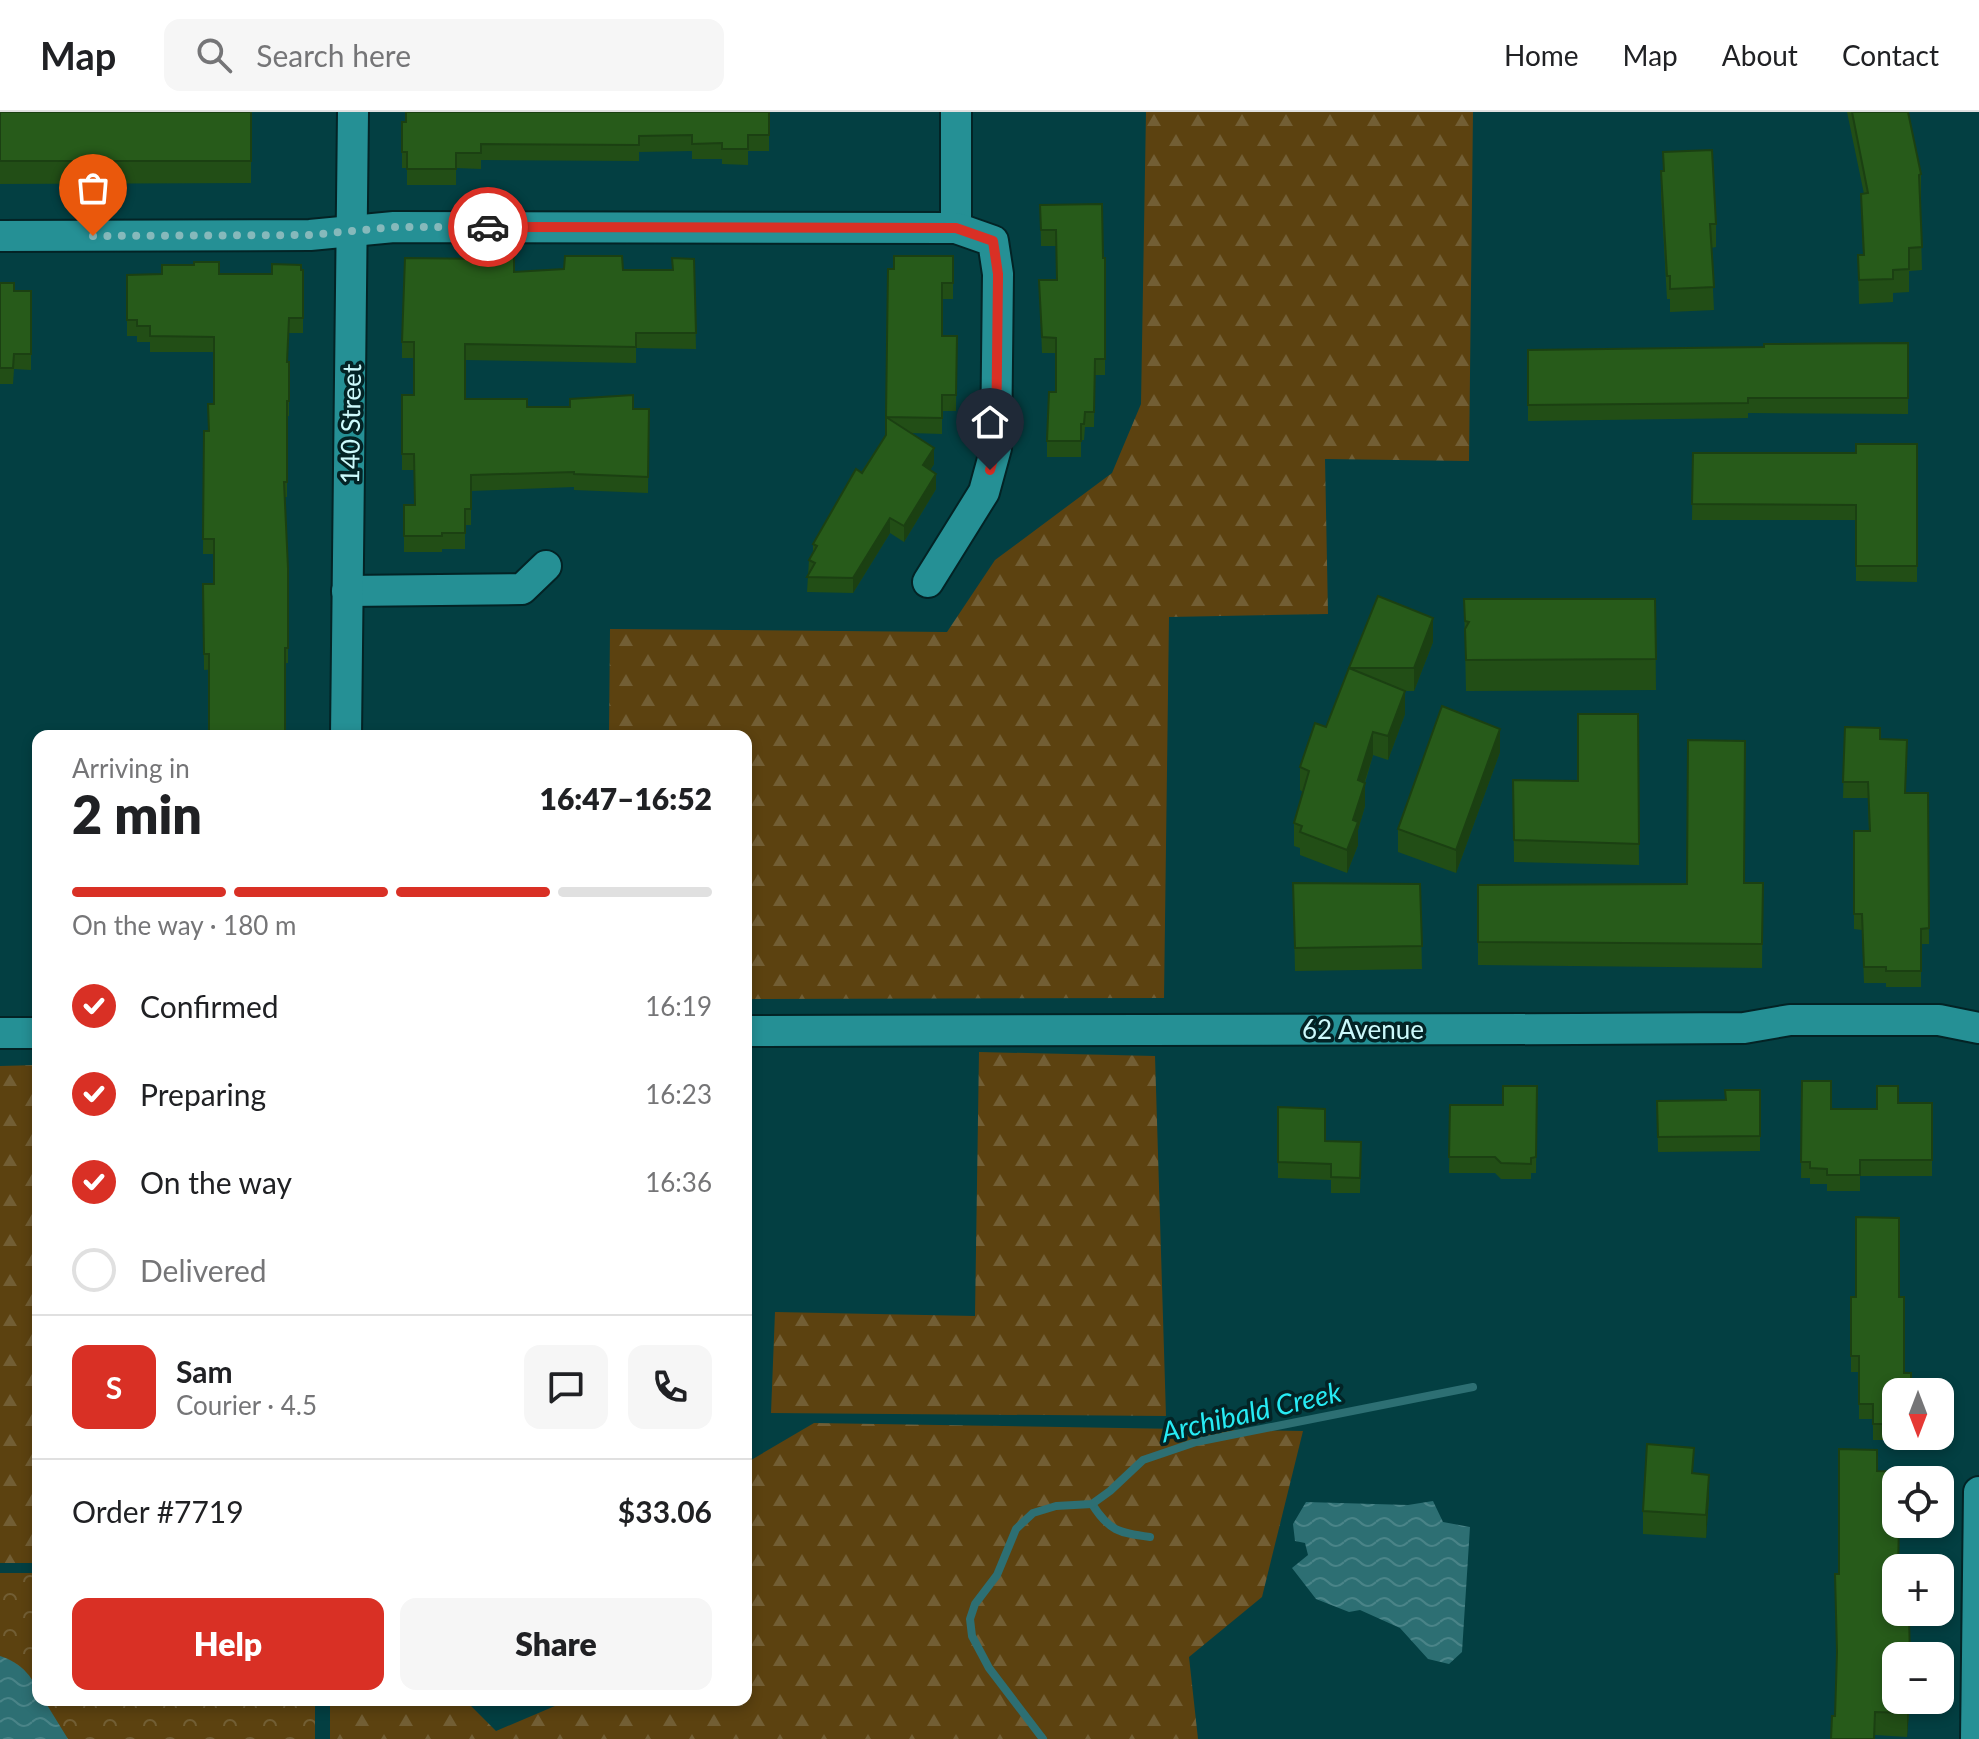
<!DOCTYPE html>
<html lang="en">
<head>
<meta charset="utf-8">
<style>
	body { margin:0; font-family:Lato,sans-serif; background:#f6f6f6; color:#202124; height:100vh; display:flex; flex-direction:column; font-size:30px; white-space:nowrap }
	* { box-sizing:border-box; margin:0 }
	p { font-size:26px; color:#757577 }
	.icon { flex:none; width:44px; height:44px; fill:none; stroke:currentColor; stroke-width:2; stroke-linecap:round; stroke-linejoin:round }
	.map { position:relative; flex:1; overflow:hidden }
	.side { position:absolute; left:32px; top:618px; width:720px; height:976px; display:flex; flex-direction:column; background:#fff; border-radius:16px; box-shadow:0 4px 12px #0003 }
	.side>* { flex:none }
	.needle { width:52px; rotate:180deg }
	.tools { position:absolute; left:1882px; top:1266px; display:grid; gap:16px }
	.tools a { display:grid; place-items:center; width:72px; height:72px; border-radius:16px; background:#fff; box-shadow:0 4px 12px #0003; font-size:40px }
	.pin { position:absolute; display:grid; place-items:center; width:68px; height:68px; color:#fff; margin:-82px -34px; border-radius:50% 50% 50% 0; rotate:-45deg; box-shadow:0 0 8px #0007 }
	.pin .icon { rotate:45deg }
	.courier { position:absolute; display:grid; place-items:center; width:80px; height:80px; margin:-40px; border:6px solid #d93025; border-radius:50%; background:#fff; color:#222; box-shadow:0 2px 10px #0007 }
	.summary em { font-style:normal; font-weight:800 }
	.summary div { display:flex; flex-direction:column-reverse }
	.summary { display:flex; align-items:center; justify-content:space-between; height:136px; padding:0 40px }
	h1 { font-size:52px; font-weight:800; line-height:60px }
	.bar { display:grid; grid-template-columns:repeat(4,1fr); gap:12px 8px; align-content:center; height:96px; padding:0 40px }
	.bar i { height:10px; border-radius:6px; background:#e0e0e0 }
	.bar .selected { background:#d93025 }
	.bar p { grid-column:span 4 }
	.line { display:flex; align-items:center; gap:20px; padding:0 40px; border-top:2px solid #e0e0e0 }
	.line div { flex:1 }
	.round { display:grid; place-items:center; flex:none; width:84px; height:84px; border-radius:16px; background:#f6f6f6 }
	ol { padding:0 40px; list-style:none }
	li { display:flex; align-items:center; gap:24px; height:88px }
	li p { margin-inline-start:auto }
	li .icon { padding:8px; border-radius:50%; background:#d93025; color:#fff; stroke-width:4 }
	li:last-child { color:#757577 }
	li i { width:44px; height:44px; border:4px solid #e0e0e0; border-radius:50% }
	.action { display:flex; gap:16px; margin-top:auto; padding:16px 40px }
	.action a { flex:1; height:92px; border-radius:16px; background:#d93025; color:#fff; font-size:32px; font-weight:800; line-height:92px; text-align:center }
	.action a+a { background:#f6f6f6; color:#202124 }
	header { display:flex; align-items:center; gap:48px; box-sizing:border-box; height:112px; padding:0 40px; background:#fff; border-bottom:2px solid #e0e0e0 }
	header strong { font-size:38px }
	nav { display:flex; gap:44px; margin-inline-start:auto; font-size:28px }
	.search { width:560px; height:72px; background:#f6f6f6; display:flex; align-items:center; gap:20px; box-sizing:border-box; padding:0 28px; border-radius:16px; color:#757577; font-size:30px }
	.map>svg:first-child { display:block }
</style>
</head>
<body>
<header>
<strong>Map</strong>
<div class="search"><svg class="icon" aria-label="search" viewBox="0 0 24 24"><circle cx="10" cy="10" r="6"/><path d="M15 15l6 6"/></svg>Search here</div>
<nav><a>Home</a><a>Map</a><a>About</a><a>Contact</a></nav>
</header>
<div class="map">
<svg width="1979" height="1627" viewBox="0 0 1979 1627">
	<defs>
		<pattern id="forest-firs" width="22" height="20" patternUnits="userSpaceOnUse" patternTransform="scale(2)"><rect width="22" height="20" fill="#5c4210"/><path d="M5 1l3.5 6h-7zM16 11l3.5 6h-7z" fill="#725e34"/></pattern>
		<pattern id="park-crowns" width="20" height="18" patternUnits="userSpaceOnUse" patternTransform="scale(2)"><rect width="20" height="18" fill="#5c4210"/><path d="M2 6a3 3 0 1 1 6 0M12 15a3 3 0 1 1 6 0" fill="none" stroke="#725e34"/></pattern>
		<pattern id="water-waves" width="16" height="10" patternUnits="userSpaceOnUse" patternTransform="scale(2)"><rect width="16" height="10" fill="#2d6f73"/><path d="M0 5q4-4 8 0t8 0" fill="none" stroke="#4a8488"/></pattern>
	</defs>
	<rect width="100%" height="100%" fill="#033f42"/>
	<g fill="url(#forest-firs)">
		<path d="M1146,0H1473L1469,349L1325,347L1328,502L1169,505L1164,886L746,887V624H609L610,517L947,520L995,448L1112,361L1141,292Z"/>
		<path d="M979,940L1155,944L1166,1304L771,1301L775,1200L975,1204Z"/>
		<path d="M38,953V1451H0V954Z"/>
		<path d="M814,1311L1303,1319L1262,1485L1189,1545L1198,1627H330V1588H465L496,1619L569,1588H746V1351Z"/>
	</g>
	<path fill="url(#park-crowns)" d="M0,1461H38V1588H315V1627H0Z"/>
	<g fill="url(#water-waves)">
		<path d="M1433,1389L1443,1410L1470,1415L1462,1540L1449,1552L1428,1547L1400,1516L1360,1498L1349,1500L1316,1487L1292,1456L1308,1443L1305,1431L1295,1429L1293,1412L1306,1390L1408,1393Z"/>
		<path d="M0,1544C20,1550 38,1567 38,1588H44L68,1627H0Z"/>
	</g>
	<g fill="none" stroke-linecap="round" stroke-linejoin="round">
		<g stroke="#2d6f73" stroke-width="8">
			<path d="M1092,1392C1109,1419 1119,1421 1150,1425"/>
			<path d="M1043,1627L989,1556L972,1524L970,1507L975,1492L997,1463L1016,1417L1033,1401L1056,1394L1092,1392L1110,1379L1143,1348L1196,1330L1473,1275"/>
		</g>
		<defs>
			<g id="minor">
				<path d="M956,0V116"/>
				<path d="M0,124L310,123L394,115L956,116L993,129L998,162L996,336L984,380L928,470"/>
				<path d="M347,479L522,477L546,454"/>
				<path d="M346,624L353,0"/>
				<path d="M746,919L1577,917L1744,916L1790,908H1939L1979,916"/>
				<path d="M0,921H38"/>
				<path d="M1976,1627L1979,1380"/>
			</g>
		</defs>
		<use href="#minor" stroke="#032325" stroke-width="34"/>
		<use href="#minor" stroke="#259095" stroke-width="30"/>
	</g>
	<g fill="#224e16">
		<path d="M0,0H251V71L0,72Z"/>
		<path d="M769,0V39H748V53L722,52V47H692V39L639,40V49L481,48V57L456,56V73H407V56H402V10Z"/>
		<path d="M1847,0H1908L1921,62V86H1920L1922,158L1909,159V180L1893,181V190L1859,192L1858,143H1863L1861,82H1864Z"/>
		<path d="M1663,40L1716,112V135L1711,136L1714,198L1670,200V187H1667L1661,82V59H1663Z"/>
		<path d="M1040,93L1103,146H1105V263H1095L1094,315H1085L1084,328H1081V345H1047V329L1056,280V241H1042L1039,168H1056V134H1041Z"/>
		<path d="M953,144V187H942V224H957L956,299H942V322L911,321L934,352L930,358L936,377L904,430L890,421L853,481L807,480L809,448L813,441V432L886,323L894,157Z"/>
		<path d="M694,147L696,237L636,236V251L465,248V287L527,295L649,297L648,381L574,378V375L471,379V413H465V437H442V440H404V393H414V358H402V283H414V246H402V230L514,160L672,158Z"/>
		<path d="M303,158V221H289L287,250H289V304H287V385H285L288,456V551L204,558L203,472H214V442H203L204,319H208L214,292V240H150V230H137V224H127V163L272,162Z"/>
		<path d="M0,171L14,179H31V258L14,257L13,272H0Z"/>
		<path d="M1908,231V302L1748,301V306L1528,309V238L1764,235Z"/>
		<path d="M1917,332V470L1856,469V408H1692L1693,341H1856Z"/>
		<path d="M1378,484L1433,530L1414,579H1405V602L1388,648L1373,643L1365,671V694L1358,718V733L1347,761L1300,743V736L1294,734V711L1303,680L1300,678V655L1326,615Z"/>
		<path d="M1464,487H1655L1656,578L1466,579Z"/>
		<path d="M1638,602L1639,753L1514,750L1513,668L1578,669Z"/>
		<path d="M1845,615L1880,627L1906,681H1928L1929,832H1921V875H1886V871H1864L1862,818L1854,817V719H1869L1868,686H1843Z"/>
		<path d="M1500,640L1456,761L1398,740V717Z"/>
		<path d="M1293,771L1420,772L1422,857L1295,859Z"/>
		<path d="M1763,771L1762,856L1478,853V773Z"/>
		<path d="M1802,969L1831,997H1877L1898,991H1932V1064H1860V1079H1827V1072H1810V1066H1801Z"/>
		<path d="M1537,974L1536,1061H1531V1067H1501L1495,1061H1449L1450,993H1503Z"/>
		<path d="M1760,978V1039L1658,1040L1657,989L1725,988Z"/>
		<path d="M1278,995L1325,1029L1361,1030L1360,1081H1331V1068L1278,1066Z"/>
		<path d="M1851,1185H1856L1896,1280V1324H1911V1328H1873V1307H1859V1260H1851Z"/>
		<path d="M1877,1359L1896,1368V1412H1909V1419H1899L1898,1505L1910,1588L1907,1625L1875,1623V1627H1831L1835,1604L1839,1462Z"/>
		<path d="M1694,1361L1709,1386L1706,1426L1643,1422V1399Z"/>
	</g>
	<g fill="#1b4012">
		<path d="M934,336V352L923,369V353Z"/>
		<path d="M936,362V377L904,430V414Z"/>
		<path d="M890,406V421L853,481V466Z"/>
		<path d="M1433,506V530L1414,579V556Z"/>
		<path d="M1405,579V602L1388,648V624Z"/>
		<path d="M1500,617V640L1456,761V738Z"/>
		<path d="M1373,620V643L1358,691V668Z"/>
		<path d="M1365,671V694L1358,718V733L1347,761V738L1353,708Z"/>
		<path d="M1709,1363V1386L1706,1426V1403Z"/>
		<path d="M1908,1588H1910L1907,1625V1601Z"/>
	</g>
	<g fill="#275b1a" stroke="#1b4012" stroke-width="2">
		<rect x="0" y="0" width="251" height="49"/>
		<path d="M406,0H769V23H748V37H722V31L692,32V23L639,24V33L481,32V41H456V57H407V40H402V10H406Z"/>
		<path d="M1852,0H1908L1921,62L1919,63L1922,135L1909,136V157L1893,158V167L1859,168L1858,143H1864L1861,82L1868,81Z"/>
		<path d="M1712,38L1716,112H1710L1714,175L1670,177V164H1667L1661,59H1664L1663,40Z"/>
		<path d="M1102,92L1103,146H1105V247H1095L1094,300H1085L1084,312H1081V329H1047L1049,280H1056V226L1042,225L1039,168H1057L1056,118H1041L1040,93Z"/>
		<path d="M487,141L514,143V160L564,157L565,144H622L623,158H673L672,146L694,147L696,221H636V235L465,232V287H527V295H570V287L633,283V297H649L648,365L574,362V360L471,363V397H465V421H442V424H404V393H415L414,342H402V283H414V230H402L405,146L487,147Z"/>
		<path d="M894,144H953V171H942V224H957L956,283H942V306L886,305L888,157H894Z"/>
		<path d="M194,150H219V162H272V152L301,153V158H303V206H289L287,250H289V289H287V370H284L288,456V536H285V624H209V542H204L203,472H214V427H203L204,319H209L208,292H214V225L150,224V214H137V208H127V163L162,162V153H194Z"/>
		<path d="M0,171H14V179H31V242H14L13,256H0Z"/>
		<path d="M1908,231V286H1748V291L1528,293V238L1764,235V232Z"/>
		<path d="M886,305L934,336L923,353L936,362L904,414L890,406L853,466L807,465L815,451L809,448L817,434L813,432L856,357L862,361L886,323Z"/>
		<path d="M1856,332H1917V454H1856V393L1692,392L1693,341H1856Z"/>
		<path d="M1378,484L1433,506L1414,556H1349Z"/>
		<path d="M1464,487H1655L1656,547L1466,548L1465,517L1469,510L1465,509Z"/>
		<path d="M1349,556L1405,579L1388,624L1373,620L1358,668L1365,671L1353,708L1358,710L1347,738L1300,720L1302,714L1294,711L1309,659L1300,655L1315,611L1326,615Z"/>
		<path d="M1442,594L1500,617L1456,738L1398,717Z"/>
		<path d="M1578,602H1638L1639,732L1514,728L1513,668L1578,669Z"/>
		<path d="M1845,615L1880,616V627L1907,628L1905,681H1928L1929,816L1921,817V859H1886V855H1864L1862,802H1854V719H1870L1868,670H1843Z"/>
		<path d="M1688,628L1745,629L1744,771H1763L1762,832L1478,830V773L1687,772Z"/>
		<path d="M1293,771L1420,772L1422,834L1295,836Z"/>
		<path d="M1802,969H1831V997H1877V974H1898V991H1932V1048H1860V1063H1827V1057L1810,1056V1050H1801Z"/>
		<path d="M1503,974H1537L1536,1045L1531,1046V1052L1501,1051L1495,1045H1449L1450,993H1503Z"/>
		<path d="M1725,978H1760V1024L1658,1025L1657,989L1726,988Z"/>
		<path d="M1278,995L1325,997V1029L1361,1030L1360,1066L1331,1065V1052L1278,1050Z"/>
		<path d="M1856,1105L1899,1106V1185H1904V1261H1911V1280H1896V1312H1873V1292H1859V1244H1851V1185H1856Z"/>
		<path d="M1647,1332L1694,1336L1692,1361L1709,1363L1706,1403L1643,1399Z"/>
		<path d="M1839,1337L1877,1338V1359L1910,1360V1368H1896V1412H1899L1898,1456H1896V1500H1898V1505L1909,1504L1910,1544H1896V1588H1908L1907,1601L1875,1600L1874,1627H1831L1832,1604H1835L1837,1540L1835,1462H1839Z"/>
	</g>
	<g fill="none" stroke-linecap="round" stroke-linejoin="round">
		<path stroke="#86b9bb" stroke-width="8" stroke-dasharray="0 14.4" d="M93,124L310,123L394,115H488"/>
		<path stroke="#d93025" stroke-width="10" d="M488,115L956,116L993,129L998,162L996,336L990,358"/>
	</g>
	<g text-anchor="middle" dominant-baseline="central" stroke-width="7" stroke-linejoin="round" paint-order="stroke">
		<g font-size="26" fill="#cdfafc" stroke="#032325">
			<text transform="translate(350 312) rotate(-89)">140 Street</text>
			<text x="1363" y="917">62 Avenue</text>
		</g>
		<g font-size="28" font-style="italic" fill="#27ebf4" stroke="#032325">
			<text transform="translate(1251 1299) rotate(-13)">Archibald Creek</text>
		</g>
	</g>
</svg>
<div class="tools">
<a><svg class="needle" viewBox="-14 -14 28 28"><path d="M0-13l5 13h-10z" fill="#e53935"/><path d="M0 13l5-13h-10z" fill="#757577"/></svg></a>
<a><svg class="icon" aria-label="locate" viewBox="0 0 24 24"><circle cx="12" cy="12" r="6"/><path d="M12 2v4M12 18v4M2 12h4M18 12h4"/></svg></a>
<a>+</a>
<a>−</a>
</div>
<div class="pin" style="left:93px;top:124px;background:#ea580c"><svg class="icon" aria-label="bag" viewBox="0 0 24 24"><path d="M5 8h14l-1 12H6zM9 8a3 3 0 0 1 6 0"/></svg></div>
<div class="pin" style="left:990px;top:358px;background:#1f2937"><svg class="icon" aria-label="home" viewBox="0 0 24 24"><path d="M3 11l9-7 9 7M6 9v11h12V9"/></svg></div>
<div class="courier" style="left:488px;top:115px"><svg class="icon" aria-label="car" viewBox="0 0 24 24"><path d="M5 17H2v-5l4-1 3-4h7l3 4 3 1v5h-3M9 17h6M6 11h13"/><circle cx="7" cy="17" r="2"/><circle cx="17" cy="17" r="2"/></svg></div>
<section class="side">
<div class="summary"><div><h1>2 min</h1><p>Arriving in</p></div><em>16:47–16:52</em></div>
<div class="bar"><i class="selected"></i><i class="selected"></i><i class="selected"></i><i></i><p>On the way · 180 m</p></div>
<ol>
<li><svg class="icon" aria-label="check" viewBox="0 0 24 24"><path d="M5 12l5 5 9-10"/></svg>Confirmed<p>16:19</p></li>
<li><svg class="icon" aria-label="check" viewBox="0 0 24 24"><path d="M5 12l5 5 9-10"/></svg>Preparing<p>16:23</p></li>
<li><svg class="icon" aria-label="check" viewBox="0 0 24 24"><path d="M5 12l5 5 9-10"/></svg>On the way<p>16:36</p></li>
<li><i></i>Delivered</li>
</ol>
<div class="line" style="height:144px"><b class="round" style="background:#d93025;color:#fff">S</b><div><b>Sam</b><p>Courier · 4.5</p></div><a class="round"><svg class="icon" aria-label="chat" viewBox="0 0 24 24"><path d="M4 5h16v11H9l-5 4z"/></svg></a><a class="round"><svg class="icon" aria-label="phone" viewBox="0 0 24 24"><path d="M5 4h4l2 5-3 2q2 4 5 5l2-3 5 2v4C11 20 4 13 5 4z"/></svg></a></div>
<div class="line" style="height:104px"><div>Order #7719</div><b>$33.06</b></div>
<div class="action"><a>Help</a><a>Share</a></div>
</section>
</div>
</body>
</html>
